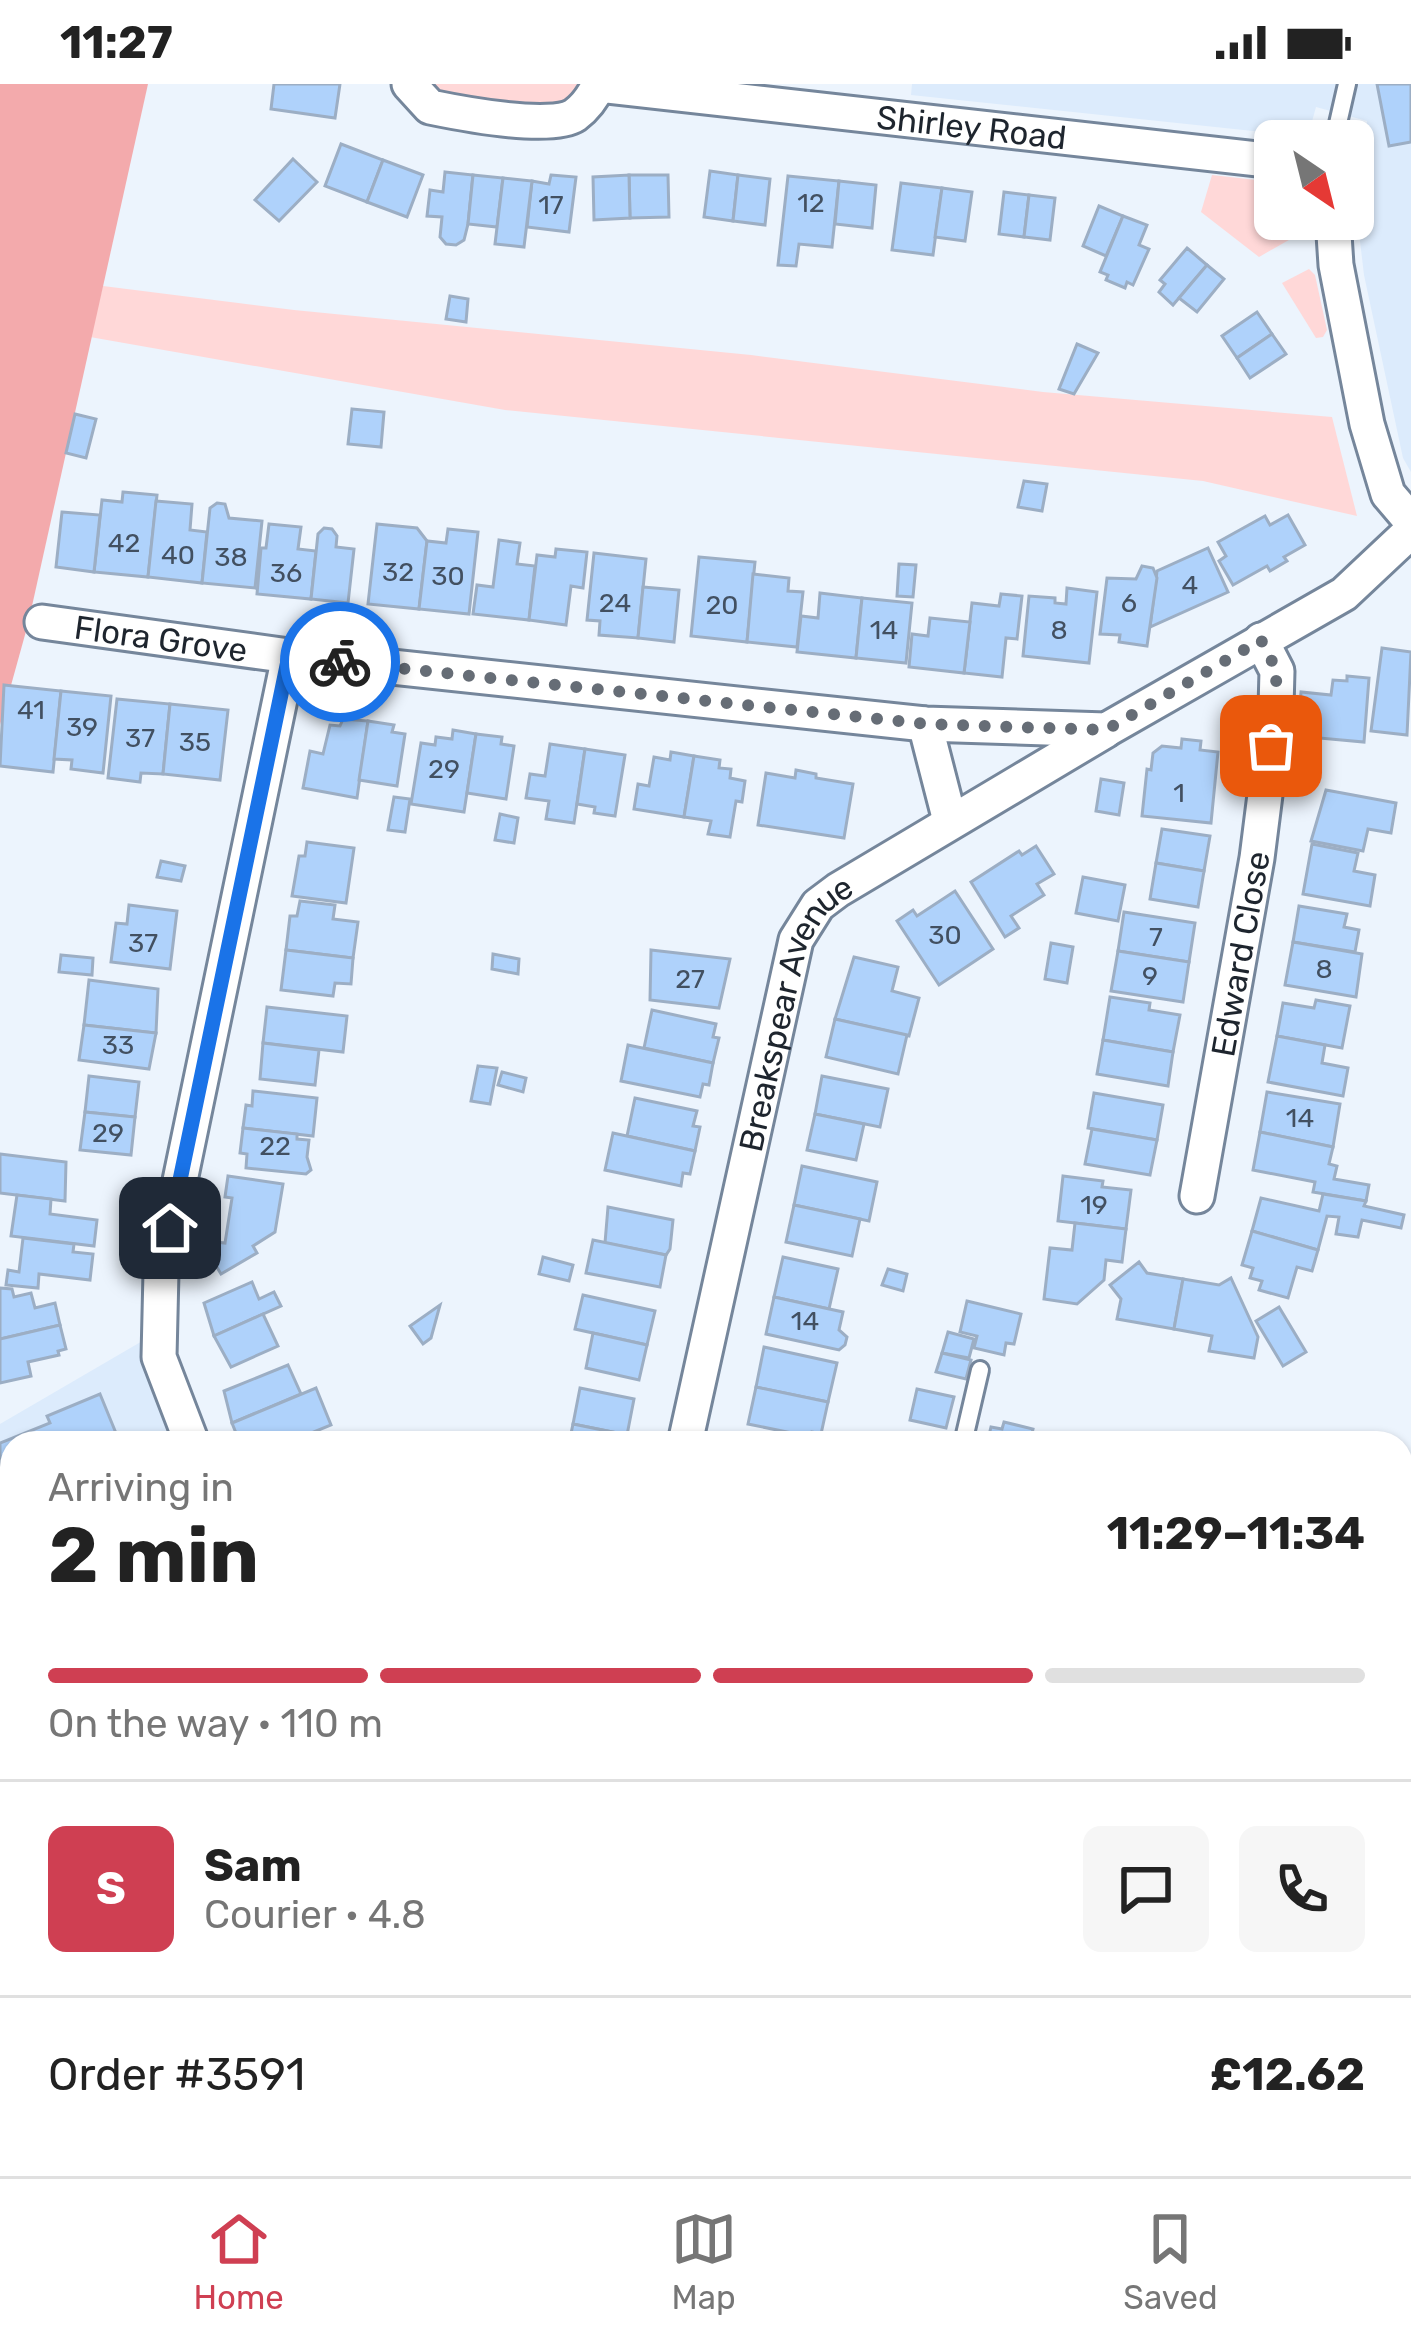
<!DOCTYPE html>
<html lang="en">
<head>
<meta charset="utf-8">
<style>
	body { margin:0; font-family:Rubik,sans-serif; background:#f6f6f6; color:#222; height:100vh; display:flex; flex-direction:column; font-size:45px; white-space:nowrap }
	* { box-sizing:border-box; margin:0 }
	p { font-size:39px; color:#767676 }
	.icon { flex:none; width:66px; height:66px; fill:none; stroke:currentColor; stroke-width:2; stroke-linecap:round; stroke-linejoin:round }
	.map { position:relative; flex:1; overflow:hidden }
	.details { position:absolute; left:0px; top:1347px; width:1413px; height:747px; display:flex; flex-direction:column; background:#fff; border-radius:36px 36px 0 0; box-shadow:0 3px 9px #0004 }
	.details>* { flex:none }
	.needle { width:78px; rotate:145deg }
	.fabs { position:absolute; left:1254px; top:36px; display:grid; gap:24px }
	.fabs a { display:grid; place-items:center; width:120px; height:120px; border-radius:18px; background:#fff; box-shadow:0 3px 9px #0004; font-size:60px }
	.pin { position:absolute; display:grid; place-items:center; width:102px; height:102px; color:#fff; margin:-51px; border-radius:24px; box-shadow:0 6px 18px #0006 }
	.courier { position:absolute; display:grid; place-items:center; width:120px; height:120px; margin:-60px; border:9px solid #1a73e8; border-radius:50%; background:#fff; color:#222; box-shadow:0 3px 15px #0007 }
	.head em { font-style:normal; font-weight:700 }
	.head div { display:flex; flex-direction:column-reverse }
	.head { display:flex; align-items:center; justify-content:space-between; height:204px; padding:0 48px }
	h1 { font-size:78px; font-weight:700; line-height:90px }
	.bar { display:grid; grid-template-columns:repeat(4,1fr); gap:18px 12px; align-content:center; height:144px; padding:0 48px }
	.bar i { height:15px; border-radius:9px; background:#e0e0e0 }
	.bar .active { background:#cf3f52 }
	.bar p { grid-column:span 4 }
	.line { display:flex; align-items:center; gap:30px; padding:0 48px; border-top:3px solid #e0e0e0 }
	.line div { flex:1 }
	.round { display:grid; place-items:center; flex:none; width:126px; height:126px; border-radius:18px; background:#f6f6f6 }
	.status { display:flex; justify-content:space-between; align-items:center; height:84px; padding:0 60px; background:#fff; direction:ltr }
	.status svg { height:33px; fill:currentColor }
	.dock { display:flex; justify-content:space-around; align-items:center; height:168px; border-top:3px solid #e0e0e0; background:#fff; font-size:33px; color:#767676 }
	.dock a { display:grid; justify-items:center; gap:6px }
	.dock .active { color:#cf3f52 }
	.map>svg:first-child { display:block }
</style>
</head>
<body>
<div class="status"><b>11:27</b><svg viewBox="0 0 49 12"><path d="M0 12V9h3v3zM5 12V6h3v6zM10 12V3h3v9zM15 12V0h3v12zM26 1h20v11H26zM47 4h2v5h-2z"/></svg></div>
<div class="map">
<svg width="1411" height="2092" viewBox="0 0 1411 2092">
	<rect width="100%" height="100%" fill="#ecf4fd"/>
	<g fill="#dcebfc">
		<path d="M912,0H1411V388L1403,374L1364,191L1358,140L1367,37L1316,23L1311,41L1303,48L1290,51L911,11Z"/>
		<path d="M163,1245L192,1359H12V1773L0,1778V1340Z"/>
		<path d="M12,1829V2082H434L452,2092H0V1833Z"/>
	</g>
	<g fill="#ffd8d8">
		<path d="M428,0H578L572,14L552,25L447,14Z"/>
		<path d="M1212,91L1275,98V135H1309L1310,144L1259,173L1201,128Z"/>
		<path d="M1309,185L1315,191L1327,246L1323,253L1316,254L1282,199Z"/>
		<path d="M103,202L294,226L751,271L1043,308L1332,333L1357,432L1203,397L505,326L90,253Z"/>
		<path d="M189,2082H434L450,2089L184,2092Z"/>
	</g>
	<path fill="#f3aaac" d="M0,0H148L28,540L0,641Z"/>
	<g fill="#afd2fb" stroke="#9caec4" stroke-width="3">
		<path d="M274,0H340L335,34L271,25Z"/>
		<path d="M1377,0H1411V58L1389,62Z"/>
		<path d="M341,60L383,76L367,118L325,102Z"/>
		<path d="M293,75L317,98L279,137L255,116Z"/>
		<path d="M383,76L423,91L407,133L367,118Z"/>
		<path d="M710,87L738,91L733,137L704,133Z"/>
		<path d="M445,88L473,91L468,140L464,156L456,161L446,160L440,153L442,133L427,132L430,106L443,108Z"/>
		<path d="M473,91L503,94L497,143L468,140Z"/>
		<path d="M551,91L576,93L569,148L527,143L532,97L549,100Z"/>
		<path d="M629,91H668L669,133L630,134Z"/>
		<path d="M629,91L630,134L594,136L593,93Z"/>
		<path d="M738,91L770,95L765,141L733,137Z"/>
		<path d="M788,92L839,97L832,163L799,160L796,182L778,181Z"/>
		<path d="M503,94L532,97L524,163L495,160Z"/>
		<path d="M839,97L876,101L872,144L835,140Z"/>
		<path d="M901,99L942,104L933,171L892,166Z"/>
		<path d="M942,104L972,108L965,157L935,153Z"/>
		<path d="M1004,108L1029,111L1024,153L999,150Z"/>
		<path d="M1029,111L1055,114L1050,156L1024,153Z"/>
		<path d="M1099,122L1123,132L1106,172L1083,162Z"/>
		<path d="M1123,132L1147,141L1139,161L1149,165L1133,201L1127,198L1125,204L1106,196L1108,191L1100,188Z"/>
		<path d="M1187,164L1207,181L1173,221L1159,208L1165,200L1160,196Z"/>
		<path d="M1207,181L1224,195L1197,228L1179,214Z"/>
		<path d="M450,212L468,215L466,238L446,235Z"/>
		<path d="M1257,228L1272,250L1237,274L1222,252Z"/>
		<path d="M1272,250L1286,270L1250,294L1237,274Z"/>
		<path d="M1077,260L1098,269L1074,310L1059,305Z"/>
		<path d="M352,325L384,328L381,363L348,360Z"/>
		<path d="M75,330L96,335L86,374L66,369Z"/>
		<path d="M1024,397L1047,400L1042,427L1018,423Z"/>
		<path d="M123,408L157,411L148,493L94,488L102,416L122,418Z"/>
		<path d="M156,417L192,420L190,446L207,448L202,499L148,493Z"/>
		<path d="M217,419L225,420L229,434L262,437L255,504L202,499L210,424Z"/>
		<path d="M62,428L100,431L94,488L56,483Z"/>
		<path d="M1288,431L1305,461L1284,473L1287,477L1270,487L1267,482L1233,501L1219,477L1226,472L1218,458L1265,432L1270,441Z"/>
		<path d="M269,440L301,443L298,465L316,467L311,515L257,510L261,464H266Z"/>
		<path d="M377,440L417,444L427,457L419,525L368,520Z"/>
		<path d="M324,444L332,445L337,452L336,463L354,465L348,519L311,515L318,450Z"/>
		<path d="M448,445L478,448L469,530L419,525L427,457L446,459Z"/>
		<path d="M499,456L520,459L517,480L535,482L529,536L473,530L477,501L493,503Z"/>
		<path d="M1208,464L1228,508L1150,543L1157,487Z"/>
		<path d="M556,465L587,468L583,504L571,502L566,541L529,536L537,471L555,473Z"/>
		<path d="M594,469L646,475L638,554L599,551L600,537L587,536Z"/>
		<path d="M699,473L755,478L747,558L691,552Z"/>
		<path d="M899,480L916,481L913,513L897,512Z"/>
		<path d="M1142,482L1153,484L1157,494L1147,562L1119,558L1120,551L1100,550L1107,494L1136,495Z"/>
		<path d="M753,490L789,494L788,507L803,508L797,563L747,558Z"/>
		<path d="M643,503L679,506L674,558L638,554Z"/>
		<path d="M1067,504L1097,508L1089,579L1023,572L1029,512L1055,514V519L1066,520Z"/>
		<path d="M820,509L862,514L856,574L797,568L801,532L818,534Z"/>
		<path d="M1001,510L1022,512L1017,555L1006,554L1002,593L964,589L972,519L999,522Z"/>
		<path d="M862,514L912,519L906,579L856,574Z"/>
		<path d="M930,534L970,538L964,589L909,583L912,550L928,552Z"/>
		<path d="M1382,564L1411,568L1407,651L1371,647Z"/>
		<path d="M1347,592L1369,594L1364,658L1297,652L1301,608L1331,611L1333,596L1347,597Z"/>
		<path d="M4,601L61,607L53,688L0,682Z"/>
		<path d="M61,607L111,612L103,689L71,685L72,676L54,675Z"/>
		<path d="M117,615L170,620L163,690L141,689L140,698L108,694Z"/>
		<path d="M170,620L228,626L220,696L163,690Z"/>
		<path d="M343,635L368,637L357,714L303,704L310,667L323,670L330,641L340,642Z"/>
		<path d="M368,637L394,641L392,648L405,650L397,702L359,696Z"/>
		<path d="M453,646L476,650L464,728L411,720L421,659L435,661L436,653L452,655Z"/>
		<path d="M476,650L502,653L501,660L514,662L506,715L467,709Z"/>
		<path d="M1182,655L1201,657L1200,666L1218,668L1211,739L1142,732L1147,685L1151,686L1153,669L1162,662L1181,664Z"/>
		<path d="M550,660L585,665L574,739L546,735L549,717L526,714L530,690L545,692Z"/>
		<path d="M585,665L625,671L615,732L594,729L595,723L577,720Z"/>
		<path d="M671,668L694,672L684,733L634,725L638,700L649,702L654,673L670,676Z"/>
		<path d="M694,672L720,676L719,684L731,685L730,694L745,697L742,718L736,717L730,753L708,750L711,737L684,733Z"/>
		<path d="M796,686L816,690V694L853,700L844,754L758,741L766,689L795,694Z"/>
		<path d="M1101,695L1124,699L1119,731L1096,727Z"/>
		<path d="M1326,706L1396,719L1391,749L1368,745L1363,767L1311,757Z"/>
		<path d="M394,713L410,715L405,748L388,746Z"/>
		<path d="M500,730L518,734L514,759L495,756Z"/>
		<path d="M1162,745L1210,752L1204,787L1156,779Z"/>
		<path d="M307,758L354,764L346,819L292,812L299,772H305Z"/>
		<path d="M1312,760L1358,769L1354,787L1375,791L1370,822L1303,810Z"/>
		<path d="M1036,762L1054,790L1037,800L1044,811L1011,832L1019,844L1005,853L971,798L1019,767L1022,771Z"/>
		<path d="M161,777L185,782L181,797L157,793Z"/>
		<path d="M1156,779L1204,787L1198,823L1150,815Z"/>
		<path d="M1083,793L1125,801L1118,837L1076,829Z"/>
		<path d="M955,807L993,865L939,901L897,837L913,826L917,832Z"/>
		<path d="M300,817L335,821L333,835L358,838L353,874L286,866L290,832H297Z"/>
		<path d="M129,821L177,827L170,885L111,878L116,839L127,840Z"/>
		<path d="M1299,822L1347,830L1344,843L1359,846L1355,868L1293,858Z"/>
		<path d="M1124,828L1195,839L1189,878L1118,867Z"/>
		<path d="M1293,858L1362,870L1356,913L1285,901Z"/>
		<path d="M1051,859L1073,863L1067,899L1045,895Z"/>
		<path d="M286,866L353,874L351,900L335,899L333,912L281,906Z"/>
		<path d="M651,866L730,875L719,924L650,916Z"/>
		<path d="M1118,867L1189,878L1183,918L1111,907Z"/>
		<path d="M493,870L519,875L518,890L492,885Z"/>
		<path d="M61,871L93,874L92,891L59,888Z"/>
		<path d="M854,873L898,883L892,907L919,914L909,952L835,935Z"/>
		<path d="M89,896L158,905L156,949L84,941Z"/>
		<path d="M1110,913L1150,919L1149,926L1180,931L1173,968L1103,956Z"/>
		<path d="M1316,916L1350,922L1342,964L1277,952L1283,919L1314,924Z"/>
		<path d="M267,923L347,932L343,968L263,959Z"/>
		<path d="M652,926L716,940L713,953L719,954L713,979L644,964Z"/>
		<path d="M835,935L907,951L898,990L826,973Z"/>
		<path d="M84,941L156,949L149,985L79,976Z"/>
		<path d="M1277,952L1325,961L1322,979L1348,984L1343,1012L1268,998Z"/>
		<path d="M1103,956L1173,968L1168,1002L1097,990Z"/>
		<path d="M263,959L319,966L315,1001L260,995Z"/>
		<path d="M628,961L713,979L709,1001L703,1000L700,1013L621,997Z"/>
		<path d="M478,982L497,984L490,1020L471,1017Z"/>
		<path d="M502,988L526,994L523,1008L498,1001Z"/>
		<path d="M89,992L139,998L135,1033L85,1028Z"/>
		<path d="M822,992L888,1005L880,1043L815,1030Z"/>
		<path d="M253,1007L317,1014L313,1052L243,1044L246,1021L252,1022Z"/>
		<path d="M1267,1008L1340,1020L1333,1063L1260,1048Z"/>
		<path d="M1094,1009L1163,1021L1157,1056L1088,1044Z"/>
		<path d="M635,1014L697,1027L693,1042L700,1043L695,1067L627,1052Z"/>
		<path d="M85,1028L135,1033L131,1071L80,1066Z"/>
		<path d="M815,1030L864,1040L856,1076L807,1066Z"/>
		<path d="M243,1044L297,1050V1055L309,1056L307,1073L311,1086L306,1090L246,1084L247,1070L240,1069Z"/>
		<path d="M1092,1045L1157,1056L1150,1091L1085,1080Z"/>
		<path d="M1260,1048L1333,1063L1329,1080L1337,1082L1334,1095L1369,1101L1366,1117L1313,1108L1315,1098L1253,1086Z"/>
		<path d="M613,1049L695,1067L690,1090L683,1089L681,1102L605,1086Z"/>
		<path d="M0,1070L66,1078L65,1117L0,1109Z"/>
		<path d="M802,1082L877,1098L869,1137L794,1121Z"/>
		<path d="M228,1092L283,1100L275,1148L253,1162L257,1169L221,1190L212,1175L215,1158L225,1159L232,1114L225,1113Z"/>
		<path d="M1063,1092L1103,1097L1102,1103L1131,1106L1126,1145L1058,1137Z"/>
		<path d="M1323,1110L1366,1117L1364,1122L1404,1131L1401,1144L1362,1136L1358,1153L1336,1150L1339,1133L1327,1132L1318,1166L1252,1147L1261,1114L1319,1127Z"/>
		<path d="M17,1111L51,1115L50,1130L97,1136L94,1162L11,1152Z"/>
		<path d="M794,1121L860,1135L852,1172L786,1158Z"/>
		<path d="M608,1123L673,1136L670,1165L666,1171L605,1159Z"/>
		<path d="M1075,1139L1126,1145L1122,1178L1106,1176L1104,1196L1077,1220L1044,1215L1050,1164L1072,1166Z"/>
		<path d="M1252,1147L1318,1166L1312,1187L1297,1183L1288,1214L1259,1206L1262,1197L1250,1194L1253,1184L1242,1181Z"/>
		<path d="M23,1154L74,1160L73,1168L93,1170L90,1196L39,1190L38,1204L6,1201L8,1186L19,1188Z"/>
		<path d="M593,1156L666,1171L660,1203L586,1189Z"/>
		<path d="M543,1173L573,1181L569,1197L539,1190Z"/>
		<path d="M783,1173L838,1185L829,1225L774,1213Z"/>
		<path d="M1139,1178L1147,1189L1183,1195L1174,1245L1117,1235L1121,1215L1110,1201Z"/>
		<path d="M888,1185L907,1190L903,1207L882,1201Z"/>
		<path d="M1231,1194L1258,1253L1254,1274L1209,1267L1212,1252L1174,1245L1183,1195L1219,1201Z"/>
		<path d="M252,1198L259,1215L274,1208L281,1222L214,1252L204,1219Z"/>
		<path d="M0,1204L12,1205L14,1213L31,1209L35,1224L55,1219L60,1241L0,1255Z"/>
		<path d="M583,1211L655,1227L647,1261L575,1245Z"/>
		<path d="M774,1213L843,1228L839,1246L847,1253L845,1261L839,1266L766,1250Z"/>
		<path d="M967,1217L1021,1230L1014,1260L1006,1259L1004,1271L974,1264L977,1252L960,1248Z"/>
		<path d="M440,1221L431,1254L423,1260L410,1242Z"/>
		<path d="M1279,1223L1306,1268L1283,1282L1256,1237Z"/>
		<path d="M263,1230L278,1262L231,1283L214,1252Z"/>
		<path d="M60,1241L66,1265L58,1267L59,1271L28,1278L31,1292L0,1299V1255Z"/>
		<path d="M948,1248L974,1255L969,1274L942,1269Z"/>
		<path d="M593,1249L647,1261L639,1296L586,1284Z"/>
		<path d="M764,1263L837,1279L828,1318L756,1303Z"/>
		<path d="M942,1269L971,1276L966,1295L936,1288Z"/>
		<path d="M288,1281L301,1310L232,1339L224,1307Z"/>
		<path d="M756,1303L828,1318L821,1350L812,1348L811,1353L748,1340Z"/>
		<path d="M316,1304L331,1341L287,1359H240L232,1339Z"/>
		<path d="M580,1304L634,1315L627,1351L573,1340Z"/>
		<path d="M917,1305L954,1313L946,1344L910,1336Z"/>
		<path d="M100,1310L120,1359H12V1457L0,1428V1359L50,1339L47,1332Z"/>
		<path d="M1004,1338L1033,1345L1030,1359H987L991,1343L1002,1345Z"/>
		<path d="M573,1340L627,1351L625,1359H569Z"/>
		<path d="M1401,1928L1411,1930V2004L1401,2003L1406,1960L1401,1959Z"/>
		<path d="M12,2027V2082H87L88,2092H0V2028Z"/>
		<path d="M568,2082H607L627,2092H563Z"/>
		<path d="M817,2082H858L873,2090L811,2092Z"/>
		<path d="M1133,2082H1188L1184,2092H1136L1139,2085Z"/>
		<path d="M1188,2082H1243L1237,2092H1194L1186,2087Z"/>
		<path d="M1243,2082H1294L1289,2092H1237Z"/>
		<path d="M1304,2082H1350L1369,2092H1298Z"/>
	</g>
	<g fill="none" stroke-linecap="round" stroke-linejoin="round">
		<defs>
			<g id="service">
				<path d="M1334,57L1347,0"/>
				<path d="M963,1359L980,1286"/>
			</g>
			<g id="minor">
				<path d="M409,0L430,23C459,29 552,47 575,31C586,23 594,11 599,0"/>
				<path id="s1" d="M599,1L1275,77"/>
				<path d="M1333,135L1336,181L1367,340L1388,410L1411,437"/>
				<path id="s2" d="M42,538L289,572L925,640L1106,646L1344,510L1411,447"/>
				<path d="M925,640L950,737"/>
				<path id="s3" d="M1197,1112L1257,774L1276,624L1277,587L1261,556"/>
				<path d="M192,1359L159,1273L161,1188L289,572"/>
				<path id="s4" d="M685,1359L796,856L818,821L838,806L1105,647"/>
				<path d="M702,2082L721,2092"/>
				<path d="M493,2092L501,2082"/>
			</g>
			<g id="tertiary">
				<path d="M0,1809L12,1804"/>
				<path d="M1401,2031L1411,2033"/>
			</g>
		</defs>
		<use href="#service" stroke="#75869b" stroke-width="22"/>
		<use href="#minor" stroke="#75869b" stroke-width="39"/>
		<use href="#tertiary" stroke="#75869b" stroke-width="48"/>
		<use href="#service" stroke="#fff" stroke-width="16"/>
		<use href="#minor" stroke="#fff" stroke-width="33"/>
		<use href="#tertiary" stroke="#fff" stroke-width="42"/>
	</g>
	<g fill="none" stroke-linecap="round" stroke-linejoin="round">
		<path stroke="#666d76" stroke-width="12" stroke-dasharray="0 21.6" d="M340,578L926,640L1106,646L1261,556L1277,587L1271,662"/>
		<path stroke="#1a73e8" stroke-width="15" d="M170,1144L289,572L340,578"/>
	</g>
	<g text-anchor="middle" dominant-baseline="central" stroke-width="9" stroke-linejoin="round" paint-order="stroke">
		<g font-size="27" fill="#425061">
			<text x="811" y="119">12</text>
			<text x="551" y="121">17</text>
			<text x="124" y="459">42</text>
			<text x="178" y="471">40</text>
			<text x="231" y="473">38</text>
			<text x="398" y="488">32</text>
			<text x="286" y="489">36</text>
			<text x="448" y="492">30</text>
			<text x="1190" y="501">4</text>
			<text x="615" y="519">24</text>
			<text x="1129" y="519">6</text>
			<text x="722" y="521">20</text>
			<text x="884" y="546">14</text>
			<text x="1059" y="546">8</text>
			<text x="31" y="626">41</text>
			<text x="82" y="643">39</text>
			<text x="140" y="654">37</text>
			<text x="195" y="658">35</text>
			<text x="444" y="685">29</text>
			<text x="1179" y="709">1</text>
			<text x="945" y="851">30</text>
			<text x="1156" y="853">7</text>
			<text x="143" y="859">37</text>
			<text x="1324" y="885">8</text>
			<text x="1150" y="892">9</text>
			<text x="690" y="895">27</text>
			<text x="118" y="961">33</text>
			<text x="1300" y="1034">14</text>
			<text x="108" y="1049">29</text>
			<text x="275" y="1062">22</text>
			<text x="1094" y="1121">19</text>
			<text x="805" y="1237">14</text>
		</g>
		<g font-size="33" fill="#1e252e" stroke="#fff">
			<text stroke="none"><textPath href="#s1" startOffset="375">Shirley Road</textPath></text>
			<text stroke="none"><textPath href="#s2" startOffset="120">Flora Grove</textPath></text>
			<text stroke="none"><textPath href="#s3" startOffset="246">Edward Close</textPath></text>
			<text stroke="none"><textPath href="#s4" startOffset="447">Breakspear Avenue</textPath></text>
		</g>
	</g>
</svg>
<div class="fabs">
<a><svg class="needle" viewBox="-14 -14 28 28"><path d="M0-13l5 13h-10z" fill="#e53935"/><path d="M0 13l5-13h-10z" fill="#767676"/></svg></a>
</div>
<div class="pin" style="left:1271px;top:662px;background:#ea580c"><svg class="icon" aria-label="bag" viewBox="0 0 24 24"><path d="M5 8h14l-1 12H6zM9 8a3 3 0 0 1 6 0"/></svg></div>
<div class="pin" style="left:170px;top:1144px;background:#1f2937"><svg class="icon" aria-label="home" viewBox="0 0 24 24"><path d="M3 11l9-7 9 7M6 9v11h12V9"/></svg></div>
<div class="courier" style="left:340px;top:578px"><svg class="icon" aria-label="bike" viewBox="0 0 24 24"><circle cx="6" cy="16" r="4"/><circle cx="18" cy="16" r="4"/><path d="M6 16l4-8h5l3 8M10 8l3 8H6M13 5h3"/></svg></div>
<section class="details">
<div class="head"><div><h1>2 min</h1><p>Arriving in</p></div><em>11:29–11:34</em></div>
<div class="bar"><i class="active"></i><i class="active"></i><i class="active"></i><i></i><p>On the way · 110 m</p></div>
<div class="line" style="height:216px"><b class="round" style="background:#cf3f52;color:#fff">S</b><div><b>Sam</b><p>Courier · 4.8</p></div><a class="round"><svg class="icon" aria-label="chat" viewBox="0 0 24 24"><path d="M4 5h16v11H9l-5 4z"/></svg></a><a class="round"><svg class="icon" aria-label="phone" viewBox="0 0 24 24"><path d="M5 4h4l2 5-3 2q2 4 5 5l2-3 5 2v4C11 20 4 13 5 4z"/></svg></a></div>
<div class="line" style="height:156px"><div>Order #3591</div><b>£12.62</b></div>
</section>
</div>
<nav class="dock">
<a class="active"><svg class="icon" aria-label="home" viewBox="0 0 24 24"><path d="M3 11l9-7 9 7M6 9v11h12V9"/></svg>Home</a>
<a><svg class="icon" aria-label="map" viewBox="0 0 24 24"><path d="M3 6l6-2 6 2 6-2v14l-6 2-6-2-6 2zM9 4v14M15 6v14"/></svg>Map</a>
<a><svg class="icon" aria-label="saved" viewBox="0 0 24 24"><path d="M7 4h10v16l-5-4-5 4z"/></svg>Saved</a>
</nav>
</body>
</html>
